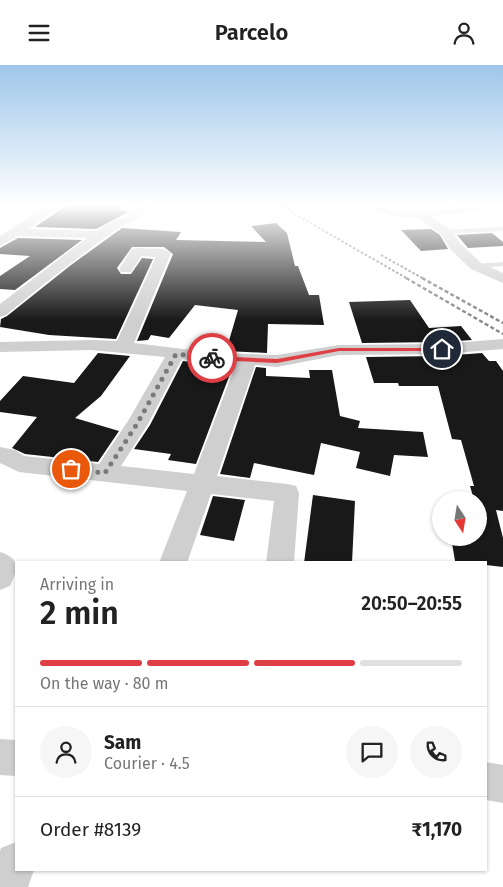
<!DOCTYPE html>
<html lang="en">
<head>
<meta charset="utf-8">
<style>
	body { margin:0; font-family:"Fira Sans",sans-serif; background:#f6f6f6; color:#222; height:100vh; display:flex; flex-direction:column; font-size:19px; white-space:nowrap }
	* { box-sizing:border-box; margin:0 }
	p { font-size:16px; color:#767676 }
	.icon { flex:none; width:28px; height:28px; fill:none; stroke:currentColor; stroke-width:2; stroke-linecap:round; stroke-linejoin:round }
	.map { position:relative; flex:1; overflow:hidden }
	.details { position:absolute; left:15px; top:496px; width:472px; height:310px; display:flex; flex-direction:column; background:#fff; border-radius:0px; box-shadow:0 1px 4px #0004 }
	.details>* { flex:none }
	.needle { width:32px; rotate:168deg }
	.controls { position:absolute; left:432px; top:426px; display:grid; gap:10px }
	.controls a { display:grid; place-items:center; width:55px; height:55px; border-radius:50%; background:#fff; box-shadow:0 1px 4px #0004; font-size:25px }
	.pin { position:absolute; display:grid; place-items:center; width:42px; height:42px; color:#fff; margin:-21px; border:2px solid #fff; border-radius:50%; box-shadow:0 1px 5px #0007 }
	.courier { position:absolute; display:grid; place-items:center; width:50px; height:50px; margin:-25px; border:4px solid #de3f44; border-radius:50%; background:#fff; color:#222; box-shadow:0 1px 6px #0007 }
	.summary em { font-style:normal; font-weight:600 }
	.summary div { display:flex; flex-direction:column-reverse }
	.summary { display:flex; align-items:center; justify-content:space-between; height:85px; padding:0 25px }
	h1 { font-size:32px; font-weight:600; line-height:38px }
	.bar { display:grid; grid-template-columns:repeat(4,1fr); gap:8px 5px; align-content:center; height:60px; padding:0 25px }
	.bar i { height:6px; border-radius:4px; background:#e0e0e0 }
	.bar .active { background:#de3f44 }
	.bar p { grid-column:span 4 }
	.line { display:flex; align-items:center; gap:12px; padding:0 25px; border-top:1px solid #e0e0e0 }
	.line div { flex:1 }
	.round { display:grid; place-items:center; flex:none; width:52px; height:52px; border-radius:26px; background:#f6f6f6 }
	header { display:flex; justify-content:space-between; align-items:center; height:65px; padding:0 25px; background:#fff; font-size:22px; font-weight:600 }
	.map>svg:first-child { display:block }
</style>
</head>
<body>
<header><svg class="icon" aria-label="menu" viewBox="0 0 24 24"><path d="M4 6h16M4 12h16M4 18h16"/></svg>Parcelo<svg class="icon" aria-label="person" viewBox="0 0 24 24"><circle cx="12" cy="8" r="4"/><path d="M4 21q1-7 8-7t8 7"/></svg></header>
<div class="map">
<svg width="503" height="822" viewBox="0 0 503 822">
	<rect width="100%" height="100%" fill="#fff"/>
	<g fill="#191919">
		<path d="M67,140H123L118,145L130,146L96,164L35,162Z"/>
		<path d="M276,158L287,168L295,201H298L309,230H319L324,260L268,259L267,288L226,286L238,245L195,240L169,273L151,270L148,275L137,276L173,189L164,182H132L117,203L121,209H131L142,193L153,194L116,274L49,270L0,262L1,254L7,251L71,200L122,163L181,167L176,175L266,177L251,161Z"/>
		<path d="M431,164L440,170L448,184L421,186L401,165Z"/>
		<path d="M492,168L503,177V181L468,183L457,170Z"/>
		<path d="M18,173L82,175L15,225L0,224V211L30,191L0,189V183Z"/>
		<path d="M410,235L429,263L461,261L472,275L442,277L362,278L349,237Z"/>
		<path d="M98,288L130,291L101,331L75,353L119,366L98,397L25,389L12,383L37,352L0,347V336L23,311L74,318Z"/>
		<path d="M482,288L489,296H496L503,306V446L496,445L503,473V502L486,500V498L455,496L451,472H479V435H474L470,421H474L461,375L452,374L438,321H399L398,318H374L366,292L442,291Z"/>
		<path d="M183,296L222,301V300L233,301L196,399L168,395L171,389L134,384L150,360Z"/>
		<path d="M256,302L266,303V311L310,313L309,305H332L340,351L360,356L358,363L423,367L428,392L394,390L390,411L356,403L360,387L321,378L314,410L254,398L250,413L220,409Z"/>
		<path d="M313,430L355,436L352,498H304Z"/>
		<path d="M213,431L245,435L234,476L200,470Z"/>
	</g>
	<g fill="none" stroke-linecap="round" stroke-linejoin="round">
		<g fill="#cfcfcf" fill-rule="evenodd">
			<path d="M449,140H456L463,144L458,145Z"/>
			<path d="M503,162V166L446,169L443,167L446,165Z"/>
			<path d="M503,197V201L476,203L472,201L476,199Z"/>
		</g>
		<g fill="#cfcfcf" fill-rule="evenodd">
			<path d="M50,140H63L29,164L97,166L107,159L128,151L139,140H151C137,158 126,157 110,169C74,195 40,222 6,250L0,252V239L87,173L18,171L0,181V171Z"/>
			<path d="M364,140H379L392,145L421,147L473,140H501L496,143L432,152L450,164L460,178L481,198L503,208V218L471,204L450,184L441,169L418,153L390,151Z"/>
			<path d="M137,183L164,184L171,188L134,278L216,288L277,290L339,280L442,279L503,274V284L442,289L339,290L277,302L255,300L217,411L287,419L296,421L299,428L294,498H266L274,436L211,429L187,498H159L187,426L19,407L0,398V382L15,385L24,391L99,399L128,356L165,292L91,285L0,287V277L91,275L117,276L156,192L141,191L131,207H121L119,204L132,184ZM182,294L236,299L194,409L121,401L148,359Z"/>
			<path d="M0,487C21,494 18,503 10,521L0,525Z"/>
			<path d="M0,674L16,675V711L0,710Z"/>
			<path d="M486,697L503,700V738L486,735Z"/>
			<path d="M16,777V805H34L28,822H0V786L1,783Z"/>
		</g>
		<g stroke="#878787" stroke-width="2" stroke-dasharray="2.5 2" stroke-linecap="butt">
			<path d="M279,140L408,214"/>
			<path d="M381,190L424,214"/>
		</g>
		<g stroke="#878787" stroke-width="2.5" stroke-dasharray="4 2.5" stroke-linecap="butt">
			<path d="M406,213L503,269"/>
			<path d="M422,213L503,258"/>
		</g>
	</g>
	<linearGradient id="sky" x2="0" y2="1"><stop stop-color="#9ec6ea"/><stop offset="0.55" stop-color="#fff"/><stop offset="1" stop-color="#fff" stop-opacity="0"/></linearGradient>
	<rect width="503" height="255" fill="url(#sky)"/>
	<path fill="#de3f44" d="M339,283H442L445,284L442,286H339L277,298L212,295L209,293L212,291L277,294Z"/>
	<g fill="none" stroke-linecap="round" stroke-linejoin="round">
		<path stroke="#7a7a7a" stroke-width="5" stroke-dasharray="0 9" d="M71,404L105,408L137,359L176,289L212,293"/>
	</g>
</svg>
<div class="controls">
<a><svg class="needle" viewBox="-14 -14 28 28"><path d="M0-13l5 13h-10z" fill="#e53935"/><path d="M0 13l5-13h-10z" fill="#767676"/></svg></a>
</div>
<div class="pin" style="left:71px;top:404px;background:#ea580c"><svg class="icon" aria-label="bag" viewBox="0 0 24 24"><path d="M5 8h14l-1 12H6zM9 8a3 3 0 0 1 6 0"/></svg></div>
<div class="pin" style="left:442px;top:284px;background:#1f2937"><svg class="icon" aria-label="home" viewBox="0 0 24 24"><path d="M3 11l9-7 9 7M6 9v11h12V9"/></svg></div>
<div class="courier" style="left:212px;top:293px"><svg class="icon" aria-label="bike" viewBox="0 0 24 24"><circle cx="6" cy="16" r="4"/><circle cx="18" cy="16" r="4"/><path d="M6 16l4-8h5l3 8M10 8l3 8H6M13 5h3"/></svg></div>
<section class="details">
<div class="summary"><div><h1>2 min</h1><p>Arriving in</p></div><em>20:50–20:55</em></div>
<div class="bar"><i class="active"></i><i class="active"></i><i class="active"></i><i></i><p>On the way · 80 m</p></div>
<div class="line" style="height:90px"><a class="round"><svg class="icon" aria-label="person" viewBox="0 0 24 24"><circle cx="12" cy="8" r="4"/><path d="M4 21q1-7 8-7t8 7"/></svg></a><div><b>Sam</b><p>Courier · 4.5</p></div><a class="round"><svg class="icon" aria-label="chat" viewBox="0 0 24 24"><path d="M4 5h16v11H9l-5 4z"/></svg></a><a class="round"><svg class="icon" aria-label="phone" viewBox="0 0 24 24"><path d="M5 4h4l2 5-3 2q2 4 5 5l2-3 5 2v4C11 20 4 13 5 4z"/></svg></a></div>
<div class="line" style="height:65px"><div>Order #8139</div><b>₹1,170</b></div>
</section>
</div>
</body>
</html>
